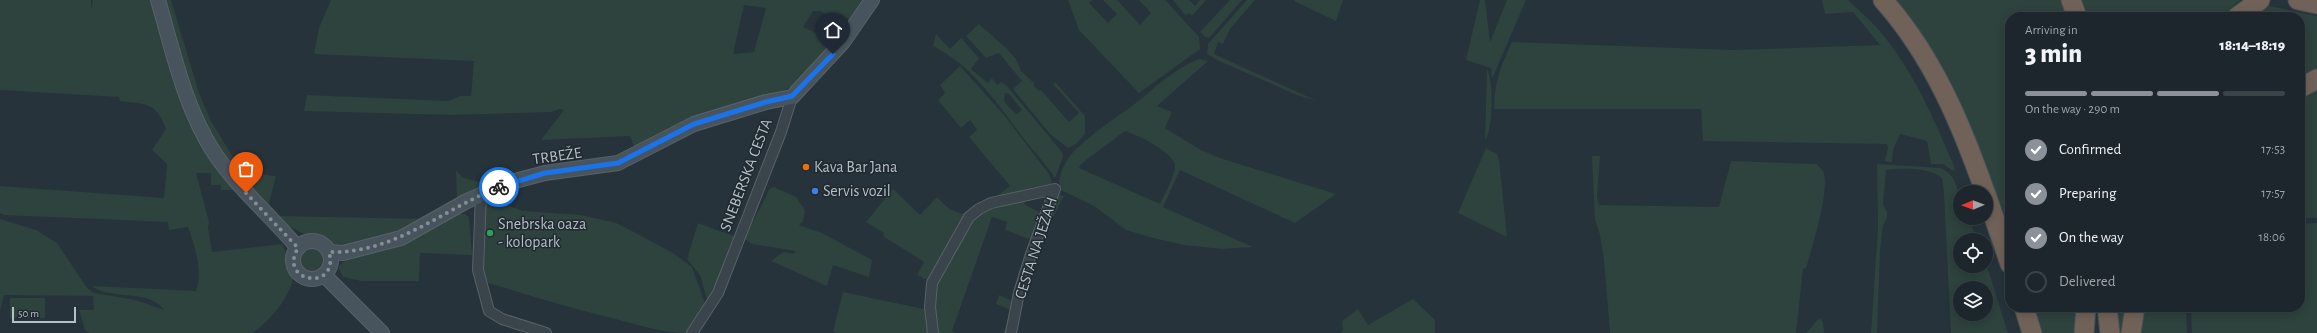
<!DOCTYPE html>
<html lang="en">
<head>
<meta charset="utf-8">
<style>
	body { margin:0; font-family:"Alegreya Sans",sans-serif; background:#252e34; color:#f1f3f6; height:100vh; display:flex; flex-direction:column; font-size:15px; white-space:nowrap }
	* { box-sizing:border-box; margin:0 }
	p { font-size:13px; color:#a0a5a9 }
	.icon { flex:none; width:22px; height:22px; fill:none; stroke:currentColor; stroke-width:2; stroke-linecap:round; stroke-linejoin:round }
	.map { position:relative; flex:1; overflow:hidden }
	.panel { position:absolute; left:2005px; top:12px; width:300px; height:300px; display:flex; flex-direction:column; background:#1c262c; border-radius:16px; box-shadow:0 2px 10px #0003,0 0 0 1px #3a4348 }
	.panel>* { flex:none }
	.needle { width:26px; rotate:269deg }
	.fabs { position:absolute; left:1953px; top:185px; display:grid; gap:8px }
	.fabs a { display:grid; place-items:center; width:40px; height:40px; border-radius:50%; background:#1c262c; box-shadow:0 2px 10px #0003,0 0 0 1px #3a4348; font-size:20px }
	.scale { position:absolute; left:12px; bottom:10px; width:64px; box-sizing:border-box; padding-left:4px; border:2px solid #b5bfc6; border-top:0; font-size:11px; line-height:14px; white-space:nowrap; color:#b5bfc6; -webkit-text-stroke:3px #1f292f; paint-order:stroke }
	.pin { position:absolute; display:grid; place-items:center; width:34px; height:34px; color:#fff; margin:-41px -17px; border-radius:50% 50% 50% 0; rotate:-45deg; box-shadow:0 0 4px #0007 }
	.pin .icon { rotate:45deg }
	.courier { position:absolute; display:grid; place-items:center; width:40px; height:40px; margin:-20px; border:3px solid #1a73e8; border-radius:50%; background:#fff; color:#222; box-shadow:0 1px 5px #0007 }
	.headline em { font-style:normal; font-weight:800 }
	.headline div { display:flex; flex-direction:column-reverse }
	.headline { display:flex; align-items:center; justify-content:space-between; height:68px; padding:0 20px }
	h1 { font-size:26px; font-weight:800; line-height:30px }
	.bar { display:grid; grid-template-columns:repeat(4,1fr); gap:6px 4px; align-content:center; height:48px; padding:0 20px }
	.bar i { height:5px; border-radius:3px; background:#3a4348 }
	.bar .current { background:#8c9099 }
	.bar p { grid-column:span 4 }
	ol { padding:0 20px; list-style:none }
	li { display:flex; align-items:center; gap:12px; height:44px }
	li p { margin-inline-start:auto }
	li .icon { padding:4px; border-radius:50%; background:#8c9099; color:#fff; stroke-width:4 }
	li:last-child { color:#a0a5a9 }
	li i { width:22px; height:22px; border:2px solid #3a4348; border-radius:50% }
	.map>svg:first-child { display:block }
</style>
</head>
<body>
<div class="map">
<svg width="2317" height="333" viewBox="0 0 2317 333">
	<rect width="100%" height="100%" fill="#26333a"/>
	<g fill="#2e423e" fill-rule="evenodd">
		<path d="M0,0H91V10L93,0H153L165,42L236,190H221V185H211V173H196L209,222L208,227L212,252L282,244C286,251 294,271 293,279C289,299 268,323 252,333H89L85,330L79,310H94L93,296L4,295L0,311V219L36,230L57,243L87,288L94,293L136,300L164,310C148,288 111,301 92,286L196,291C203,270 195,247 188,227L169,230L168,222L4,215L0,213V186L164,198L167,164L152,150L166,129C156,102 146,104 120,101L119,97L0,90Z"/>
		<path d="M164,0H171L199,93L211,121L242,172L276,176L268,207C255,192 239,178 227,161C194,115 180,54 164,0Z"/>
		<path d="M331,0H867L850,19L828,16L820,11H813L803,27L818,34L826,20L839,21L850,26L799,82C783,94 766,94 748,101C710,116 672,133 635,149L630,136L541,140L564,110L560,109L551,112L452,115L304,111L307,95L448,101L460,96H471L474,61L314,54L319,28ZM744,5L766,8L754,52L733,54Z"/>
		<path d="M1068,0H1092L1089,3L1108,23L1117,14L1103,0H1117L1140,25L1151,13L1139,0H1165L1199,37L1200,49L1139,93L1079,30Z"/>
		<path d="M1173,0H1189L1195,6L1200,0H1206L1192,16L1188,13L1186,16Z"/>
		<path d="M1230,0H1242L1209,38L1205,37L1200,32Z"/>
		<path d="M1247,0H1255L1230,29L1223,44L1218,42L1214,54L1317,101L1297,95L1219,61L1207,54L1208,44Z"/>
		<path d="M1343,0L1336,21L1294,1L1295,0Z"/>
		<path d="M1480,0H1485L1490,42L1507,0H1526L1492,79L1491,68L1466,60Z"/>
		<path d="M1822,0H1848C1859,11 1873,22 1883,35C1914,73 1933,117 1952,161L1955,169L1953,171L1943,164H1931L1927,141L1900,134L1893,150L1892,162L1885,161L1888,148L1887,144L1703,141L1701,109H1494C1494,83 1501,65 1512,42L1732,50L1880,45L1853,12L1825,14Z"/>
		<path d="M1891,0H2063L2070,17H2010V246Z"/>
		<path d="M2082,0H2240L2221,17H2088Z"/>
		<path d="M2265,5L2317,16V72L2300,80V17H2248Z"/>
		<path d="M979,24L1006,48L1016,59L1021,71L1034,83V86L1039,91L1041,90L1069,122L1079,113L1053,84L1055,82L1085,116V134L1076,144L1068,148L1051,135L1013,89L1022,81L999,53L986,58L966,36Z"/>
		<path d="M936,34L950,49L961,38L979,58L971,69L988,83L992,78L997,85L1001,82L1007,86L1062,152L1063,157L1055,178C1047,166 1037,155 1028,144C999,107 976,68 933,46ZM1005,93L1009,94L1022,110L1016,114L1006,104L1004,99Z"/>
		<path d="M1200,59L1208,61L1157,106L1172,112L1165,128L1199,149L1220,158L1336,194L1295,223L1180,170L1163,207L1253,247L1222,249L1184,245L1153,238L1126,230L1094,206L1061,190C1055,178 1066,160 1074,151C1092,133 1116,118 1137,102C1156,87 1176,67 1200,59ZM1125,131C1136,134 1175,153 1175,166C1174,178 1165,193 1160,204L1079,168L1081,164Z"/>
		<path d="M960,66L1004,115L1049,174L1053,185L997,196L1010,186L969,137L977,130L970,120L961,128L938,100L945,93L940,85Z"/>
		<path d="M1487,69C1494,80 1493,131 1485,140Z"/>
		<path d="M2317,90V218H2300V99Z"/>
		<path d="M1486,148L1497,154L1499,160L1507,237L1458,213Z"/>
		<path d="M1592,156H1600L1597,197L1599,205L1719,207L1731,161L1817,164C1819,167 1823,169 1824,174C1829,192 1812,249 1806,268L1803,269L1796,333H1610L1604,260L1600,235L1595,220Z"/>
		<path d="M1877,164L1940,168C1960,175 1960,200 1960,218H1969L1977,240H1960V266H1986V263L2008,333H1951L1944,193L1942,178C1929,167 1902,168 1886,170L1883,204L1887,212V218L1883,225L1880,251L1877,333H1871L1878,227ZM1960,288H1986V314H1960Z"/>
		<path d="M456,170L462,177L482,183L484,187L457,201Z"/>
		<path d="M774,187L796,197L805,210L803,221L799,225L822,233L872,260L869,277L833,265L827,286L771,261L783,252L793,254L796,251L752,244L744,239C752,221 762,207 769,189Z"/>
		<path d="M893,189L920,215L937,197C946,207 953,213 967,214L930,279H925L917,275L924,262L883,236L884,233L866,222Z"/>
		<path d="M1059,195L1064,196L1044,234L1029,274L1030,260L1056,196Z"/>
		<path d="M492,196L499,198L506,205L523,211L581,215L616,223L632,231L673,253L692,267L706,306L687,333C663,333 638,325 615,319C571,308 528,295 485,282L482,271L484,209L486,208L487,200Z"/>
		<path d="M1026,200L1024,204L1043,214L1032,240L1005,230L1007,222L992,217L952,331L956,333H935L934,284L961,232L983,209Z"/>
		<path d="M455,214H465L469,217L472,255L420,253L419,281H361L343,277L338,268C344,258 357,256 368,254C400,245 427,232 455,214Z"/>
		<path d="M276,216L428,219C402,231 364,249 334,244C315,240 295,230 278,220Z"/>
		<path d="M698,223L736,237L708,303L700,275L687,259Z"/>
		<path d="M2317,223V333H2192L2191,307H2300V224Z"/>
		<circle cx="312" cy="260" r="12"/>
		<path d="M843,292L924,309L928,311L932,333H837L833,331Z"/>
		<path d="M999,295L1012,301L1017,298L1011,333H1003L1011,310L996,304Z"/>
		<rect x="10" y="298" width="35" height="20"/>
		<path d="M1413,299L1435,320V333H1341L1343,330L1342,321L1358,309L1368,325Z"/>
		<path d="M2030,307H2076L2075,333H2039Z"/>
		<path d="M2116,307H2128L2125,333H2119Z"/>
		<path d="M2145,307H2186L2187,333H2140Z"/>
		<path d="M1820,318L1823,322L1824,333H1806C1811,329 1816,320 1820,318Z"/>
	</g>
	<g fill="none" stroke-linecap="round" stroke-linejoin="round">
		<defs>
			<g id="street">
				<path d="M481,195L478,270L489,311L502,319L546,333"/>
				<path d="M692,333L718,293L781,132L792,97"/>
				<path d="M933,333L930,307L932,283L969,217L979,209L991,203L1055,189L1031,254L1019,293L1011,333"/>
			</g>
			<g id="secondary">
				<path d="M158,0C173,51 185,109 215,154C239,189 271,216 298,248"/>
				<circle cx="312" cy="260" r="19"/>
				<path d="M329,252L343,253L401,238L465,202L507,183L545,173L618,163L694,124L766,102L792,97L843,42L872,0"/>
				<path d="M324,275L382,333"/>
			</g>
			<g id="highway">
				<path d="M1883,0C1932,55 1961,123 1985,192"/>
				<path d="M2071,0L2077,17"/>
				<path d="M2298,0L2317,4"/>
				<path d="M2237,17L2260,0"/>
				<path d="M2300,88L2317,79"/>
				<path d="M1986,194L2010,264"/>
				<path d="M2024,307L2032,333"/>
				<path d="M2107,307L2110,333"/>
				<path d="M2084,333L2086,307"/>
				<path d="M2131,333L2135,307"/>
			</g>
		</defs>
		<use href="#street" stroke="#586268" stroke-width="12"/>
		<use href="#secondary" stroke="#586268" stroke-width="16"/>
		<use href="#highway" stroke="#454f55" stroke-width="21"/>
		<use href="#street" stroke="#3a444b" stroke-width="10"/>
		<use href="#secondary" stroke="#48545d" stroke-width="14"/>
		<use href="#highway" stroke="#706258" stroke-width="19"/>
	</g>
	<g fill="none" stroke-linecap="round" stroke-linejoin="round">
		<path stroke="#838e95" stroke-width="4" stroke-dasharray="0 7.2" d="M246,193L298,248C277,283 340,292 329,252C394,254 442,210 499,187"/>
		<path stroke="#1a73e8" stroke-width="5" d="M499,187L545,173L618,163L694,124L766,102L792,96L833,54"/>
	</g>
	<circle fill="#e8710a" stroke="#1f292f" stroke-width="1.5" cx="806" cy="167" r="4"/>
	<circle fill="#3f7fe0" stroke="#1f292f" stroke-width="1.5" cx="815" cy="191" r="4"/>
	<circle fill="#2e9e5b" stroke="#1f292f" stroke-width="1.5" cx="490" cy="233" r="4"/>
	<g text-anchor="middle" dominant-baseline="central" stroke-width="3" stroke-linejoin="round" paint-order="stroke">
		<g font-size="16" fill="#b5bfc6" stroke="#1f292f">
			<text transform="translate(557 156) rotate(-8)">TRBEŽE</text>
			<text transform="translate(746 175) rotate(-69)">SNEBERSKA CESTA</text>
			<text transform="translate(1036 248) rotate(-72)">CESTA NA JEŽAH</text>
		</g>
		<g font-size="16" fill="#b5bfc6" stroke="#1f292f" text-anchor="start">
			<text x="814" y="167">Kava Bar Jana</text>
			<text x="823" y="191">Servis vozil</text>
			<text x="498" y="224">Snebrska oaza<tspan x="498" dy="18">- kolopark</tspan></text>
		</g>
	</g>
</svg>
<div class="fabs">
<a><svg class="needle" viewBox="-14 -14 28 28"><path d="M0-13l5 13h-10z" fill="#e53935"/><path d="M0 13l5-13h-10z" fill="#a0a5a9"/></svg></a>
<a><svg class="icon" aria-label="locate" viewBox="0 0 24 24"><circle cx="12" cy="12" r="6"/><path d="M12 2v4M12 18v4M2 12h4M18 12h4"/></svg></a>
<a><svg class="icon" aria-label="layers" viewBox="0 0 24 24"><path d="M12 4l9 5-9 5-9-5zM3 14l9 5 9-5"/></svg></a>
</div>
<div class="scale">50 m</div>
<div class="pin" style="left:246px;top:193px;background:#ea580c"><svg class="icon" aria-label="bag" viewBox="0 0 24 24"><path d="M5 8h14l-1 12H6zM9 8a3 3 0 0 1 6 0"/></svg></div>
<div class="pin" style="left:833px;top:54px;background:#1f2937"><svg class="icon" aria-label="home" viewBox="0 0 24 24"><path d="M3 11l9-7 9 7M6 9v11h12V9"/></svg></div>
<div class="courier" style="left:499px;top:187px"><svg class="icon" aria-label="bike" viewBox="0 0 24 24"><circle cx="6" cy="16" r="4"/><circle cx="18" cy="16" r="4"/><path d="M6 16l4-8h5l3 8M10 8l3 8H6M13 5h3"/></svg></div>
<section class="panel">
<div class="headline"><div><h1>3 min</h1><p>Arriving in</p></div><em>18:14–18:19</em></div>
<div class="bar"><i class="current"></i><i class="current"></i><i class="current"></i><i></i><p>On the way · 290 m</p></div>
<ol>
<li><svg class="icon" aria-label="check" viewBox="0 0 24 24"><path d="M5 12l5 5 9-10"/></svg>Confirmed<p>17:53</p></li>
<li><svg class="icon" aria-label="check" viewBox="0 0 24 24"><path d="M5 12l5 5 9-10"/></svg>Preparing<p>17:57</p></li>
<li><svg class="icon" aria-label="check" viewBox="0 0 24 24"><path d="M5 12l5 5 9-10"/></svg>On the way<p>18:06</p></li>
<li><i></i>Delivered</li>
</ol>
</section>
</div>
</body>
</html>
